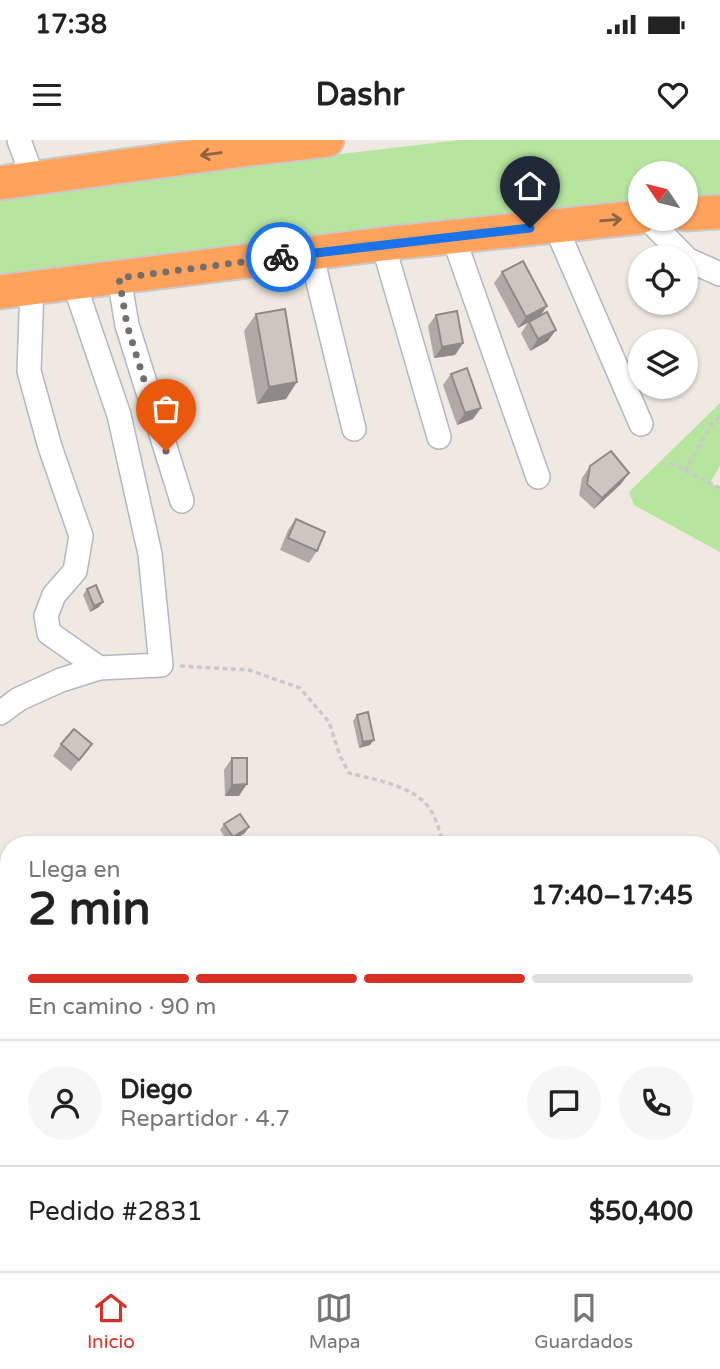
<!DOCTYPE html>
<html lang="es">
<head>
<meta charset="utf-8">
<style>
	body { margin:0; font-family:"Varela Round",sans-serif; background:#f6f6f6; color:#222; height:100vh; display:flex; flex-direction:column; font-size:26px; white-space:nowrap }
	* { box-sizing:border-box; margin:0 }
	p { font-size:23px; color:#767676 }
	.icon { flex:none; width:38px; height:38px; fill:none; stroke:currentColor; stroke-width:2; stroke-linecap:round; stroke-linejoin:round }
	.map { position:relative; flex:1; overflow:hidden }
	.side { position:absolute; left:0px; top:696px; width:721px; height:436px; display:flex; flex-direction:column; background:#fff; border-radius:28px 28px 0 0; box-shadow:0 2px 5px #0004 }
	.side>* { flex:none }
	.needle { width:46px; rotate:305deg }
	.tools { position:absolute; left:628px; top:21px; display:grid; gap:14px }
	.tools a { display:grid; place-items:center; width:70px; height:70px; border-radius:50%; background:#fff; box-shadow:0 2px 5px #0004; font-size:35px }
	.pin { position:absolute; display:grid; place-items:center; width:60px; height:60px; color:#fff; margin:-72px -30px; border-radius:50% 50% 50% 0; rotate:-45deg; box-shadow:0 0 7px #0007 }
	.pin .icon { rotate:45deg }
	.courier { position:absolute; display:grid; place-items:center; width:70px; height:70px; margin:-35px; border:5px solid #1a73e8; border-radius:50%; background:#fff; color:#222; box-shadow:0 2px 9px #0007 }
	.head em { font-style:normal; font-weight:800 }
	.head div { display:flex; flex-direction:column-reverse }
	.head { display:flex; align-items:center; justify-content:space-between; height:119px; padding:0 28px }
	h1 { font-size:46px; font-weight:800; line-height:52px }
	.bar { display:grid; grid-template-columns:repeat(4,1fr); gap:10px 7px; align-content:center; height:84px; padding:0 28px }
	.bar i { height:9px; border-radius:5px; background:#e0e0e0 }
	.bar .selected { background:#d93025 }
	.bar p { grid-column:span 4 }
	.line { display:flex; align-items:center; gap:18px; padding:0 28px; border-top:2px solid #e0e0e0 }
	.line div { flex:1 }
	.round { display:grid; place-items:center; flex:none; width:74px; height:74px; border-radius:37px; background:#f6f6f6 }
	.status { display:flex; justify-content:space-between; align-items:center; height:49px; padding:0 35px; background:#fff; direction:ltr }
	.status svg { height:19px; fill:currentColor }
	header { display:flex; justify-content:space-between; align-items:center; height:91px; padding:0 28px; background:#fff; font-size:32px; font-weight:800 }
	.tabs { display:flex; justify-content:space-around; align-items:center; height:98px; border-top:2px solid #e0e0e0; background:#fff; font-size:19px; color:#767676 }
	.tabs a { display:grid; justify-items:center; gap:4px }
	.tabs .selected { color:#d93025 }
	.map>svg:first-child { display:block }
</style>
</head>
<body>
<div class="status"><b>17:38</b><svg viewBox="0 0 49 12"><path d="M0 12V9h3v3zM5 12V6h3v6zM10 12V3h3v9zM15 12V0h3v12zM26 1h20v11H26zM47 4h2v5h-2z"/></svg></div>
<header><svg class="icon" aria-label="menu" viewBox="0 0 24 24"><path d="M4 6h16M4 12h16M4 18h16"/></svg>Dashr<svg class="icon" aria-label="heart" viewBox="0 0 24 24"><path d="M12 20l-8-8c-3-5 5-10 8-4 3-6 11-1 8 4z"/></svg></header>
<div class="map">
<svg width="720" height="1131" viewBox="0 0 720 1131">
	<rect width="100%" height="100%" fill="#efe9e1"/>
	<g fill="#b6e59e">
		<path d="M460,0H720V61L686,62V33H640V64L0,138V54Z"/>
		<path d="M720,263V326L710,343L720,348V412L634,365L629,352Z"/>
		<path d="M0,828H9V1124H661L666,1131H0Z"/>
	</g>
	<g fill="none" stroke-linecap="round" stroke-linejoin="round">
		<g stroke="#75cff0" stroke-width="33">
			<path d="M0,864L9,863"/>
			<path d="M615,1124L619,1131"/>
		</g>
		<defs>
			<g id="minor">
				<path d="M19,0L33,39"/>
				<path d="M648,79L685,117"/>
				<path d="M555,85L641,284"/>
				<path d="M453,96L538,337"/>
				<path d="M383,104L439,297"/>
				<path d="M311,113L354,289"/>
				<path d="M686,119L720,134"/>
				<path d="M119,138L127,185L182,361"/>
				<path d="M32,148L29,231L50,307L81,396L75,431L54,455L46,476L49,493L99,528"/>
				<path d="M0,573L19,559L61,540L99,528L161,525L150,414L119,275L74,143"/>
			</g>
			<g id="highway">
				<path d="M0,43L250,9L327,0"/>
				<path d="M686,74L720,72"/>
				<path d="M0,152L383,104L640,77"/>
			</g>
		</defs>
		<use href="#minor" stroke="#b4b7c1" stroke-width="26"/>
		<use href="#highway" stroke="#c9c9c9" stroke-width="37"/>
		<g stroke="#c9c9c9" stroke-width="3.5" stroke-dasharray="5 3.5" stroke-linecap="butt">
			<path d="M670,323L720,348"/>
			<path d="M685,331L709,288L720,276"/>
			<path d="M180,526L249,530L300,548L329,582L340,616L349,633C375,640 413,645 430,669C436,677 440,695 445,705"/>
			<path d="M712,980L720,996"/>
		</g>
		<use href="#minor" stroke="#fff" stroke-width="23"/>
		<use href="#highway" stroke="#ffa35c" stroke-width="33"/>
	</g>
	<g fill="#afaba4">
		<path d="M502,132L547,166L541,175L548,201L530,211L521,193L528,183L518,188L494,143Z"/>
		<path d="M256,174L286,259L257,264L244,191Z"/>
		<path d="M436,175L463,203L455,215L434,218L428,186Z"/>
		<path d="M451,234L473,279L457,285L443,245Z"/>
		<path d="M590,326L621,344L594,369L579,355L582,338Z"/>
		<path d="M296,379L317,411L309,423L280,410L288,390Z"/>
		<path d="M87,449L99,467L90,472L83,455Z"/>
		<path d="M357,575L370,605L359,608L353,581Z"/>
		<path d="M61,604H92L71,631L53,616Z"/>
		<path d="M232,618L239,656H225L224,630Z"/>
		<path d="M224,684L245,693L229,703L220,690Z"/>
		<path d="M272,1124H293L288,1131H272Z"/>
	</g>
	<g fill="#8e8b86">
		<path d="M547,166L539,177L518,188L526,177Z"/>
		<path d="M556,190L548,201L530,211L538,199Z"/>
		<path d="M463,203L455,215L434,218L442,207Z"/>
		<path d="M297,242L286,259L257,264L269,247Z"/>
		<path d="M481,268L473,279L457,285L465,273Z"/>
		<path d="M629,333L621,344L594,369L602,358Z"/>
		<path d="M103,462L99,467L90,472L94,466Z"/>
		<path d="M374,600L370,605L359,608L363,602Z"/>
		<path d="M247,644L239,656H225L232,645Z"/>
		<path d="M249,687L245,693L229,703L233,697Z"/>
		<path d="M280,1124H293L288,1131H274Z"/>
	</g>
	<g fill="#cbc7bf" stroke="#8e8b86" stroke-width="2">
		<path d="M523,121L547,166L526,177L502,132Z"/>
		<path d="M285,169L297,242L269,247L256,174Z"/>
		<path d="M457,171L463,203L442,207L436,175Z"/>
		<path d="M547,172L556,190L538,199L529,182Z"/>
		<path d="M467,228L481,268L465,273L451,234Z"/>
		<path d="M611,311L629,333L602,358L587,344L590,326Z"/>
		<path d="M296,379L325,392L317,411L288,398Z"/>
		<path d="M96,445L103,462L94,466L87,449Z"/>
		<path d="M368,572L374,600L363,602L357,575Z"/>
		<path d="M74,589L92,604L79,620L61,604Z"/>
		<path d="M232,618H247V644L232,645Z"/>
		<path d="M240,674L249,687L233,697L224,684Z"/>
	</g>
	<defs><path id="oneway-shaft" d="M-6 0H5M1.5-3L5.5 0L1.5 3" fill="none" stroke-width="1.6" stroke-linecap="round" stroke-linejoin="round" transform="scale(1.75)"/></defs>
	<g stroke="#8c6343">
		<use href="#oneway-shaft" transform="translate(211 14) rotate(172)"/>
		<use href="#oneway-shaft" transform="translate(611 80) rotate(-5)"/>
	</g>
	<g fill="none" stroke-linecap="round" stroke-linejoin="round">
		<path stroke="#726f6d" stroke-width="7" stroke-dasharray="0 12.6" d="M166,311L127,185L119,138L281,117"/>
		<path stroke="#1a73e8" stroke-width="9" d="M281,117L530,88"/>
	</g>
</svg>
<div class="tools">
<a><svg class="needle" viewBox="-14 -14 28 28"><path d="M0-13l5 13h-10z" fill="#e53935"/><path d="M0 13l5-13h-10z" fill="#767676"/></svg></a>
<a><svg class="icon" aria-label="locate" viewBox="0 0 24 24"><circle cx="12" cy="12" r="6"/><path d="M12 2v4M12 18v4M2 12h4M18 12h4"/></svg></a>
<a><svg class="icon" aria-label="layers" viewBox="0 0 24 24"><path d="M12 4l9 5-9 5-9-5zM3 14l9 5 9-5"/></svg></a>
</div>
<div class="pin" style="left:166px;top:311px;background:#ea580c"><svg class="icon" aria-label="bag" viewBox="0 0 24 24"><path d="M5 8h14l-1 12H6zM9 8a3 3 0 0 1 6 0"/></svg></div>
<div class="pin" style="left:530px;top:88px;background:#1f2937"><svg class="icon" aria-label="home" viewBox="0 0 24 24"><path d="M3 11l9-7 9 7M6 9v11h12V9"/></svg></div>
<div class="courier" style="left:281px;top:117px"><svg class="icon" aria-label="bike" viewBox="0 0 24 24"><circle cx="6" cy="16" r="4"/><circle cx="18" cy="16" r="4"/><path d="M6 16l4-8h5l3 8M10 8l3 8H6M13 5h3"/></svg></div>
<section class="side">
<div class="head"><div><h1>2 min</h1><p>Llega en</p></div><em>17:40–17:45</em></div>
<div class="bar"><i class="selected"></i><i class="selected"></i><i class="selected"></i><i></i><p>En camino · 90 m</p></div>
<div class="line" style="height:126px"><a class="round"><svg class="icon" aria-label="person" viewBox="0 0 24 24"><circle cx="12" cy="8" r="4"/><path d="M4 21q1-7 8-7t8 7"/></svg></a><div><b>Diego</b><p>Repartidor · 4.7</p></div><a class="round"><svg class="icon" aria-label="chat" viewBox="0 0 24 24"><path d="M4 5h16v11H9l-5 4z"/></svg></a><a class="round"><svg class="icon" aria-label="phone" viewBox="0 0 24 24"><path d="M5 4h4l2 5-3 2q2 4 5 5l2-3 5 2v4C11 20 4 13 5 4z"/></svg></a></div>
<div class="line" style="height:91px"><div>Pedido #2831</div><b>$50,400</b></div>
</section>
</div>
<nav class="tabs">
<a class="selected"><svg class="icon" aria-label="home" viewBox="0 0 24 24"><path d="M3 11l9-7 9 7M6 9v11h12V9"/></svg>Inicio</a>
<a><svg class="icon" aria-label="map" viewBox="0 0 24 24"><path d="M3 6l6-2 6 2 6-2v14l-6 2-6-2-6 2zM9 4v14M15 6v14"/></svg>Mapa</a>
<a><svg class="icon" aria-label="saved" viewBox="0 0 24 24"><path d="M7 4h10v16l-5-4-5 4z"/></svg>Guardados</a>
</nav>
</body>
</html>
